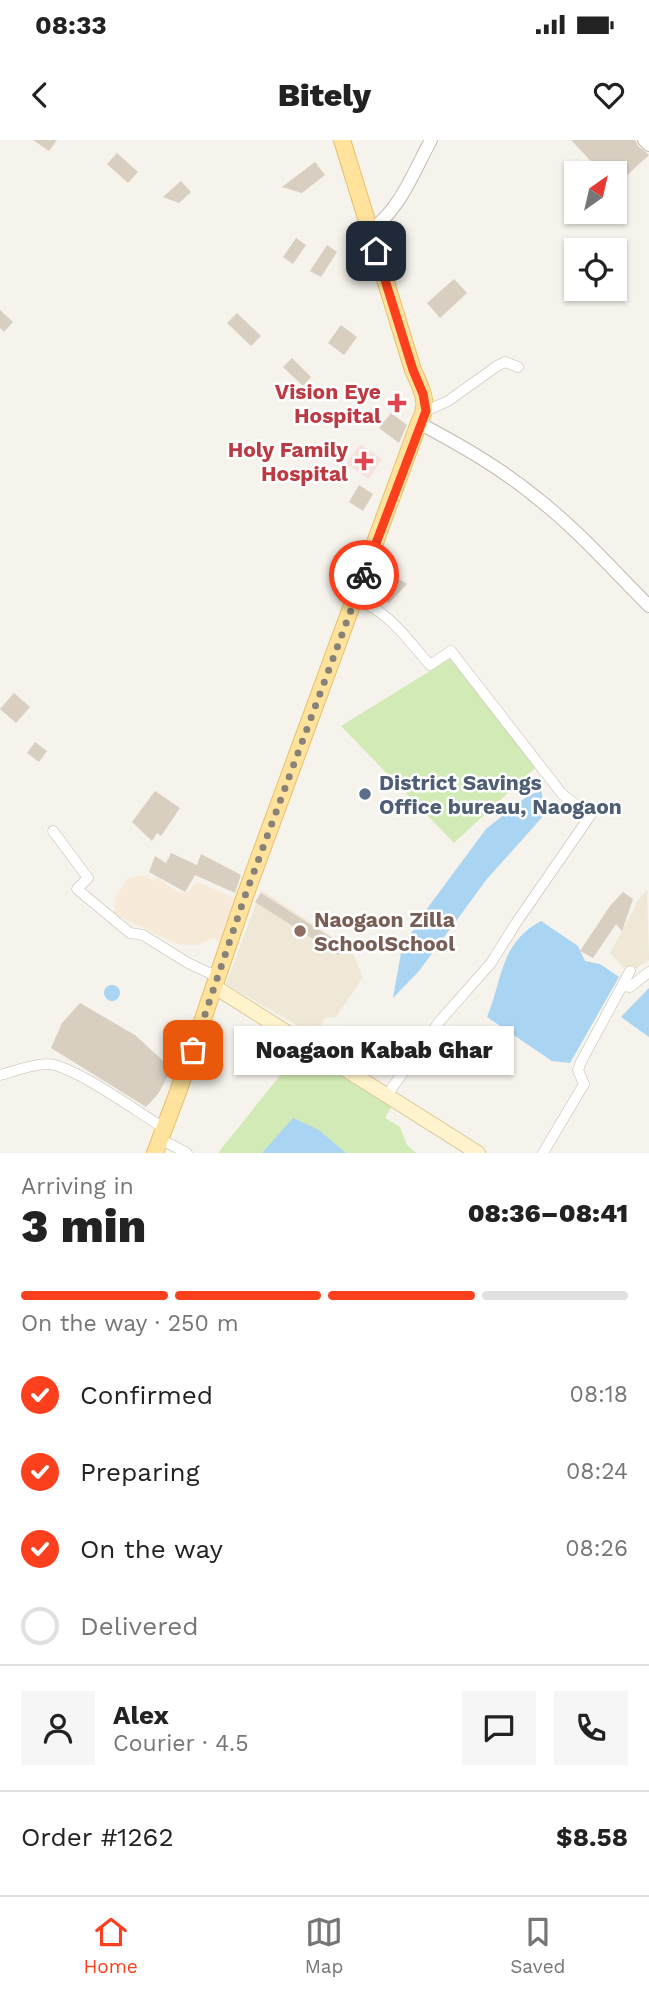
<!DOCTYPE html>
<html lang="en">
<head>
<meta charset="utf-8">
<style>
	body { margin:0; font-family:"Work Sans",sans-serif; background:#f6f6f6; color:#222; height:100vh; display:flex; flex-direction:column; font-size:26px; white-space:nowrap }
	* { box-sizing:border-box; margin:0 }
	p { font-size:23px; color:#767676 }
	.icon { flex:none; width:38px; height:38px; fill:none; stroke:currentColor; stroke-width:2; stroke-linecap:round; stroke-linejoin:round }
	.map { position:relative; height:1013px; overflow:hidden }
	.sheet { display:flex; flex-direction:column; background:#fff; flex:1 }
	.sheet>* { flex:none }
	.needle { width:46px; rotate:34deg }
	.buttons { position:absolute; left:564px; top:21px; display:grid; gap:14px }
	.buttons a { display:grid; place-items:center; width:63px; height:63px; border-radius:0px; background:#fff; box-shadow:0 2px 5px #0004; font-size:35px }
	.pin { position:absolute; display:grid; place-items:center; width:60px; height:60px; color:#fff; margin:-30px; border-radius:14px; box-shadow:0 4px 10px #0006 }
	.courier { position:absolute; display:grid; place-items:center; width:70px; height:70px; margin:-35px; border:5px solid #fc3f1d; border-radius:50%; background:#fff; color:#222; box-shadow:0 2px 9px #0007 }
	.bubble { position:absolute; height:49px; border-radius:0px; background:#fff; box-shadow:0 2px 5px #0004; font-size:23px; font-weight:800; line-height:49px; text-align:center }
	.head em { font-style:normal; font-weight:800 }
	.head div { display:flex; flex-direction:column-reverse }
	.head { display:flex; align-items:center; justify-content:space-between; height:119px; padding:0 21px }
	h1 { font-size:46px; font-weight:800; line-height:52px }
	.bar { display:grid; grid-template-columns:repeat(4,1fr); gap:10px 7px; align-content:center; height:84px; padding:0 21px }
	.bar i { height:9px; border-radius:5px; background:#e0e0e0 }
	.bar .on { background:#fc3f1d }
	.bar p { grid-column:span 4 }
	.line { display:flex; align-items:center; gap:18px; padding:0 21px; border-top:2px solid #e0e0e0 }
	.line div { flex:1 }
	.round { display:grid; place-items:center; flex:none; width:74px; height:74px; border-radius:0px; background:#f6f6f6 }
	ol { padding:0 21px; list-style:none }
	li { display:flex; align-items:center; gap:21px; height:77px }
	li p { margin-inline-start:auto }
	li .icon { padding:7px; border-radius:50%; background:#fc3f1d; color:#fff; stroke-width:4 }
	li:last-child { color:#767676 }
	li i { width:38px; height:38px; border:4px solid #e0e0e0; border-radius:50% }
	.status { display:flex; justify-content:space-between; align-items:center; height:49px; padding:0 35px; background:#fff; direction:ltr }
	.status svg { height:19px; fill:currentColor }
	header { display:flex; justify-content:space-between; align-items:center; height:91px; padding:0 21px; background:#fff; font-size:32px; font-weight:800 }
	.menu { display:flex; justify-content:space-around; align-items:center; height:98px; border-top:2px solid #e0e0e0; background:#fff; font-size:19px; color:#767676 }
	.menu a { display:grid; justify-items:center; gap:4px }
	.menu .on { color:#fc3f1d }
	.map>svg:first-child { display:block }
</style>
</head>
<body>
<div class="status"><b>08:33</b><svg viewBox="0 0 49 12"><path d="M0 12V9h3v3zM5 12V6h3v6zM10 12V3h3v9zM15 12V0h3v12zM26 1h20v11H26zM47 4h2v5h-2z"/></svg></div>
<header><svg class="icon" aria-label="back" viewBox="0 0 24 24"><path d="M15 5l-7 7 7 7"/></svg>Bitely<svg class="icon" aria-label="heart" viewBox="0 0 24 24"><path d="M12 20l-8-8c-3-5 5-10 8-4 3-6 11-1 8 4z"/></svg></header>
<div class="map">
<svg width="649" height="1013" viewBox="0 0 649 1013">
	<rect width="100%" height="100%" fill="#f6f3ec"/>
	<path fill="#f7ead8" d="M142,735L155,741L154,736L181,754L191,749L197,742L240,760L223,806L214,798L198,805L176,804L114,774L115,759L127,739Z"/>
	<g fill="#efe8d6">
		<path d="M261,750L351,809L363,837L336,877L325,878L315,896L226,844Z"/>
		<path d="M647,750L649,820L637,828L623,827L610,813L639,759Z"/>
	</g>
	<path fill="#f6e3e0" d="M360,304L382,319L369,339L346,324Z"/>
	<g fill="#d2eab5">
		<path d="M451,518L536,627L454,703L341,586Z"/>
		<path d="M301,909L391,967L385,978L400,987L407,1005L416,1013H218Z"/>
	</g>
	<g fill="#a9d4f2">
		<path d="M541,650L546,673L487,739L419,831L393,858L402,807L429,766L486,689L526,657Z"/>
		<path d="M541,781L578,806L585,821L600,824L619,837L570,923L552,921L487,877C503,838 500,803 541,781Z"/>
		<circle cx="112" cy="853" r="8"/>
		<path d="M649,848V897L621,877Z"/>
		<path d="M293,978L319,990L346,1013H262Z"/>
	</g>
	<g fill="#d8cfc1">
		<path d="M33,0H57L49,11Z"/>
		<path d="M571,0H635L638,6L649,15L614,47V33H602Z"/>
		<path d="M117,13L138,32L128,43L107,24Z"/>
		<path d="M315,22L325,35L302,53L282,47Z"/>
		<path d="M181,41L191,52L179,63L163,57Z"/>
		<path d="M296,98L306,105L293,124L283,117Z"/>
		<path d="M327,105L337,112L321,137L310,131Z"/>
		<path d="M454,139L467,153L440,178L427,163Z"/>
		<path d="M0,170L13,182L4,192L0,188Z"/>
		<path d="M237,173L261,196L251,206L227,183Z"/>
		<path d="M341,185L357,197L344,215L328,203Z"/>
		<path d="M292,218L311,237L303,246L283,227Z"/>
		<path d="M391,273L407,285L399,303L379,288Z"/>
		<path d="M359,345L373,354L363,371L349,362Z"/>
		<path d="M388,432L407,444L389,463L378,458Z"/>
		<path d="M14,553L30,567L16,583L0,569Z"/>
		<path d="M35,602L47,611L39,622L27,613Z"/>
		<path d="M155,651L180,668L161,696L157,693L152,701L132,682Z"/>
		<path d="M171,713L197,725L201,714L241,735L235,753L195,735L185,752L149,732L155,716L166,723Z"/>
		<path d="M623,752L633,759L622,791L616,784L593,818L580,811L610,766Z"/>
		<path d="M261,753L344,806L338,815L255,762Z"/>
		<path d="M80,863L135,895L172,929L158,954L146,967L51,908L62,883Z"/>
	</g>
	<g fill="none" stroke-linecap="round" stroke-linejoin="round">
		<defs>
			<g id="minor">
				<path d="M426,271L448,261L497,226L505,222L518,227"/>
				<path d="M355,459C389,471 407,499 430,525L451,511L562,654L590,676L516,783L491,823L439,882L387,955"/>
				<path d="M53,691L88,738L77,749L130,793L143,795L188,823L218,837"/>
				<path d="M622,846L630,847L649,832"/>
				<path d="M0,935C15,931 33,924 48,924C73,925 139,973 164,988"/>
				<path d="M160,999L187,1013"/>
				<path d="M543,1013L584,944L578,930L581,922L630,831"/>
			</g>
			<g id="tertiary">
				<path d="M644,0L649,5"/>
				<path d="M369,91C399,72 414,31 431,0"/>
				<path d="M419,283C460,305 501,328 537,358C578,390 613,430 649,466"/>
			</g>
			<path id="secondary" d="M215,847L478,1013"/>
			<path id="primary" d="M155,1013L178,952L245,756L419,283C430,263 422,250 413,230L342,0"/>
		</defs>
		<use href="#minor" stroke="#c2bbae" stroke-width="11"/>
		<use href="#tertiary" stroke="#c2bbae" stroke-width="14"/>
		<use href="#secondary" stroke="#d6c79b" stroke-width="16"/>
		<use href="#primary" stroke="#e6c16a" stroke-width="18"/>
		<use href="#minor" stroke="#fff" stroke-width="10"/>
		<use href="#tertiary" stroke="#fff" stroke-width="12"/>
		<use href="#secondary" stroke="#fff3cd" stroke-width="14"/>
		<use href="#primary" stroke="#ffe39c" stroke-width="16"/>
	</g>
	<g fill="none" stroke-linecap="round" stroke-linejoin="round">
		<path stroke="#878178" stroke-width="7" stroke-dasharray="0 12.6" d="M193,910L245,756L364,435"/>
		<path stroke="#fc3f1d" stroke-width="9" d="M364,435L426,271L423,254L413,230L376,111"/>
	</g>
	<g fill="#e0444e" stroke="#fff" stroke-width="2.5">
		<path d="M393.5 252.5h7v7h7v7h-7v7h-7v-7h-7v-7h7z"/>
		<path d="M360.5 310.5h7v7h7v7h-7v7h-7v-7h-7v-7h7z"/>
	</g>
	<circle fill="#5c6f8a" stroke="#fff" stroke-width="2.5" cx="365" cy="654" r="7"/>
	<circle fill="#8d6e63" stroke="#fff" stroke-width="2.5" cx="300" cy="791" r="7"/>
	<g text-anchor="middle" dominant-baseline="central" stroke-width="5" stroke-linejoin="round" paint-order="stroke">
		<g font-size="21" font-weight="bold" fill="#be3a42" stroke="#fff" text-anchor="end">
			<text x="381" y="251">Vision Eye<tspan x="381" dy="24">Hospital</tspan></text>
			<text x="348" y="309">Holy Family<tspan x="348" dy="24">Hospital</tspan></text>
		</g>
		<g font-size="21" font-weight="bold" fill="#4e5e75" stroke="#fff" text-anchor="start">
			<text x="379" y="642">District Savings<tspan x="379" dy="24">Office bureau, Naogaon</tspan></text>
		</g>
		<g font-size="21" font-weight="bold" fill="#785e54" stroke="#fff" text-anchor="start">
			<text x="314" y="779">Naogaon Zilla<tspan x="314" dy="24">SchoolSchool</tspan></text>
		</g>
	</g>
</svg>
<div class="buttons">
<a><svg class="needle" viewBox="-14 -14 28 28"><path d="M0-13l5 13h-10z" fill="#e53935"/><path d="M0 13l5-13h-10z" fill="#767676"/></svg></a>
<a><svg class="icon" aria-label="locate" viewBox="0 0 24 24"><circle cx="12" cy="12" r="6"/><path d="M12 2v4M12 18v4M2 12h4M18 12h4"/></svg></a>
</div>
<div class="pin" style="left:193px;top:910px;background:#ea580c"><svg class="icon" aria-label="bag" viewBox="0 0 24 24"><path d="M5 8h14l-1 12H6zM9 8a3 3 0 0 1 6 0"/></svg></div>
<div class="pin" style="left:376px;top:111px;background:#1f2937"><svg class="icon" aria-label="home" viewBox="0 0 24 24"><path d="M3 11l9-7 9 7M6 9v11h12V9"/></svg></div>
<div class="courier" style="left:364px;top:435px"><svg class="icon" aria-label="bike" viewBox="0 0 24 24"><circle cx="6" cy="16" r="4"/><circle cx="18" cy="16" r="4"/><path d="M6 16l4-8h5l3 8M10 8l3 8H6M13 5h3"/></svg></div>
<div class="bubble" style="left:234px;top:886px;width:280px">Noagaon Kabab Ghar</div>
</div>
<section class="sheet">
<div class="head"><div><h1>3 min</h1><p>Arriving in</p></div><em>08:36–08:41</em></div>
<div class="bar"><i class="on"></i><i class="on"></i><i class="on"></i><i></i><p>On the way · 250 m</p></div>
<ol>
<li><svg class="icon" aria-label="check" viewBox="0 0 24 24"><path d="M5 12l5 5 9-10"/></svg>Confirmed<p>08:18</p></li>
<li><svg class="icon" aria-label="check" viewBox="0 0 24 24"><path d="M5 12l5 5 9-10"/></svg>Preparing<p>08:24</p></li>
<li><svg class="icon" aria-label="check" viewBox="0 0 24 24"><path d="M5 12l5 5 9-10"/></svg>On the way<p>08:26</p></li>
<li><i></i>Delivered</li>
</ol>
<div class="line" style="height:126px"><a class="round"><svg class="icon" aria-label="person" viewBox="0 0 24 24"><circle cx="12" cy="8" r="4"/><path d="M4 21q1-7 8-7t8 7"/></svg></a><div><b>Alex</b><p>Courier · 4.5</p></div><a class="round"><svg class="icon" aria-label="chat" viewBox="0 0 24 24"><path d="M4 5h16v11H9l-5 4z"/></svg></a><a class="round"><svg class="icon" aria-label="phone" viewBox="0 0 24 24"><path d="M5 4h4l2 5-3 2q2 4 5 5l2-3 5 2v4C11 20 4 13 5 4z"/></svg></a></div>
<div class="line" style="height:91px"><div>Order #1262</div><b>$8.58</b></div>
</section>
<nav class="menu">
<a class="on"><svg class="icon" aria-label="home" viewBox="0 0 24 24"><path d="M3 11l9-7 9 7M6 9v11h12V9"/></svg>Home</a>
<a><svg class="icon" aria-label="map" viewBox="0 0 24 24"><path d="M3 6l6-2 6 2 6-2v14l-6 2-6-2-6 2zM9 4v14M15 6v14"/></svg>Map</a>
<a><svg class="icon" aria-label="saved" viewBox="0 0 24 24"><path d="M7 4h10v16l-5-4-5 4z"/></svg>Saved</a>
</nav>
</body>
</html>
